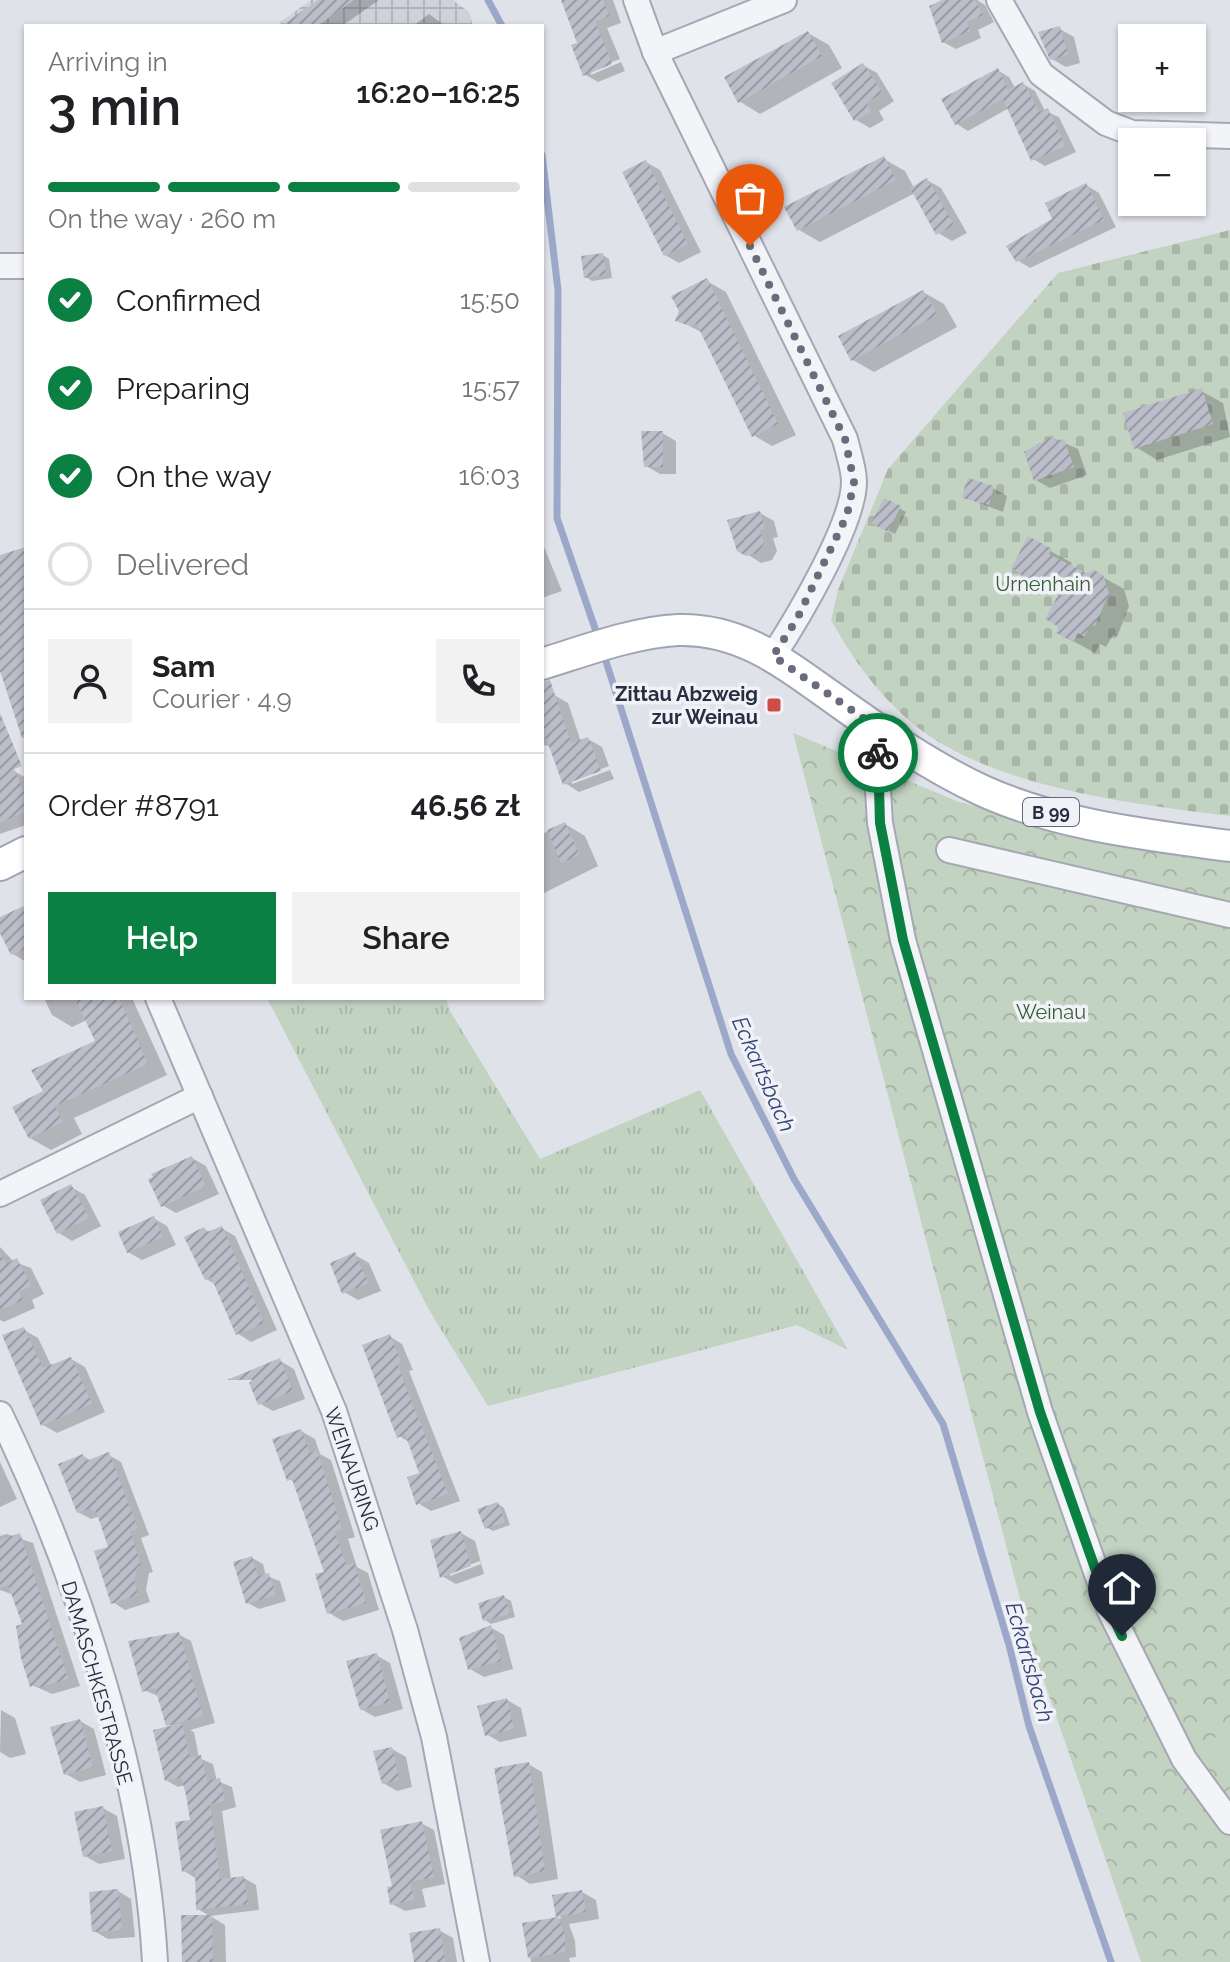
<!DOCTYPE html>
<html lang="en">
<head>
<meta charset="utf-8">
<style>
	body { margin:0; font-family:Raleway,sans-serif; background:#f2f2f2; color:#202124; height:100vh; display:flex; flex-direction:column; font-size:30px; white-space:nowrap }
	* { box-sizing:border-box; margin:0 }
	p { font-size:26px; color:#757577 }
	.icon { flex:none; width:44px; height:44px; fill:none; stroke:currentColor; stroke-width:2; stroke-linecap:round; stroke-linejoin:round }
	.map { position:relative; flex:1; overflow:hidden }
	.panel { position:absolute; left:24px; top:24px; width:520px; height:976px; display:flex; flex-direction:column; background:#fff; border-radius:0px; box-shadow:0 2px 6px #0004 }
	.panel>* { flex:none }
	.controls { position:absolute; left:1118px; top:24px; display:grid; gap:16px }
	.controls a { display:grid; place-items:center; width:88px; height:88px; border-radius:0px; background:#fff; box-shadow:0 2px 6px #0004; font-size:40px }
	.pin { position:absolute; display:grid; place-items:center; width:68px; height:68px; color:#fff; margin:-82px -34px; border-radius:50% 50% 50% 0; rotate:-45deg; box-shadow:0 0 8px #0007 }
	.pin .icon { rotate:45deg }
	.courier { position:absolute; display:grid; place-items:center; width:80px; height:80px; margin:-40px; border:6px solid #0b8043; border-radius:50%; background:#fff; color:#222; box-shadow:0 2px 10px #0007 }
	.overview em { font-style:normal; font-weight:600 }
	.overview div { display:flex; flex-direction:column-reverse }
	.overview { display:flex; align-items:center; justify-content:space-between; height:136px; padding:0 24px }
	h1 { font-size:52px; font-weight:600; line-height:60px }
	.bar { display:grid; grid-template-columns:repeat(4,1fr); gap:12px 8px; align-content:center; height:96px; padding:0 24px }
	.bar i { height:10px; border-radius:6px; background:#e0e0e0 }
	.bar .selected { background:#0b8043 }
	.bar p { grid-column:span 4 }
	.line { display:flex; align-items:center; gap:20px; padding:0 24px; border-top:2px solid #e0e0e0 }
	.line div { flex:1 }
	.round { display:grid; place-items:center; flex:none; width:84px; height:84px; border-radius:0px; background:#f2f2f2 }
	ol { padding:0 24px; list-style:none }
	li { display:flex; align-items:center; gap:24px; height:88px }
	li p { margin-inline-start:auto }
	li .icon { padding:8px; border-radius:50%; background:#0b8043; color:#fff; stroke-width:4 }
	li:last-child { color:#757577 }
	li i { width:44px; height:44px; border:4px solid #e0e0e0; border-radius:50% }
	.action { display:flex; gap:16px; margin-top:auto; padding:16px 24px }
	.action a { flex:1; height:92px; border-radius:0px; background:#0b8043; color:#fff; font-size:32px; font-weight:600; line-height:92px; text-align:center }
	.action a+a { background:#f2f2f2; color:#202124 }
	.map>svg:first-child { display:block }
</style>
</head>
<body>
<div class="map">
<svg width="1230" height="1962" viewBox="0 0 1230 1962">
	<defs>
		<pattern id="industrial-grid" width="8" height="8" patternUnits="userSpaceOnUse" patternTransform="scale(2)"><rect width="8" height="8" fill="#cfd1db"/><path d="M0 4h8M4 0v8" fill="none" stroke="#b2b4bd"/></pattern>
		<pattern id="grass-tufts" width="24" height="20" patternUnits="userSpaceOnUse" patternTransform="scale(2)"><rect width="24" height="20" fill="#c3d3c2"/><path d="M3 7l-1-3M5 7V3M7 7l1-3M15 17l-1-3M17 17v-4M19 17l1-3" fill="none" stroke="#a8b5a8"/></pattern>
		<pattern id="cemetery-stones" width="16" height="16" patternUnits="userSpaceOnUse" patternTransform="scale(2)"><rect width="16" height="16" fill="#c3d3c2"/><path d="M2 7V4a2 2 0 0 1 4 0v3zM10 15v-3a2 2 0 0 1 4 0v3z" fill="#a8b5a8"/></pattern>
		<pattern id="park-crowns" width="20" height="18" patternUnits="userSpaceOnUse" patternTransform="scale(2)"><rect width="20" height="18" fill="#c3d3c2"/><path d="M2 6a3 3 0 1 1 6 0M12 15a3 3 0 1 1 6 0" fill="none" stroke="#a8b5a8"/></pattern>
		<pattern id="building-hatch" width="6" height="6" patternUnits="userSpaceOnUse" patternTransform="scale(2)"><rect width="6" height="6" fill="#bbbdc9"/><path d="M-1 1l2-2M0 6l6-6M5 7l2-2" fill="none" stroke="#989aa5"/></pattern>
	</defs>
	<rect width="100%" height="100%" fill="#e0e2e9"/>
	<path fill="url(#industrial-grid)" d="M311,0H453L469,12L473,26H282L280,22Z"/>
	<path fill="url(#grass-tufts)" d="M267,998H446L450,1011L540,1159L700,1090L848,1350L797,1325L488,1406L429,1310Z"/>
	<path fill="url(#cemetery-stones)" d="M1230,230V816C1131,804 982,787 905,717C874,689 851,656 831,620L838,590L888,469L1058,273Z"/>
	<path fill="url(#park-crowns)" d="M793,733L959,802L1085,836L1230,860V1962H1141L1034,1652Z"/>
	<path fill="#c3d3c2" d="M1230,1727V1787L1201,1747Z"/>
	<g fill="#0003" fill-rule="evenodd">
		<path d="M322,0H379L342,26H286Z"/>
		<path d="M563,0H613L621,23L607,28L620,59L591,70V75L621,62L625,71L598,82L584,74L579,44Z"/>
		<path d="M947,0H977L985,5L994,22L978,30L981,38L956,49L943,42Z"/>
		<path d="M429,14L445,26H413Z"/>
		<path d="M1060,29L1074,37L1080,63L1066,67L1052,59Z"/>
		<path d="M808,33L829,45L842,68L760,114L739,101Z"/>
		<path d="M863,65L877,73L894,101L879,111L884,120L870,128L856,120Z"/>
		<path d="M997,70L1009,77L1015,88L1023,84L1035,91L1045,111L1059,117L1076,152L1045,166L1033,159L1009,108L968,131L957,124Z"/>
		<path d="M884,159L905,171L914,188L927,180L941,188L967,233L952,241L938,233L915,193L820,242L799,230Z"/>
		<path d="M646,162L660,170L701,252L679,263L665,255Z"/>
		<path d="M1086,185L1099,193L1116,227L1030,268L1017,260Z"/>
		<path d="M603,255L609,259L612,278L592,281L586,277Z"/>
		<path d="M707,281L726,292L796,435L772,446L753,435L703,333L678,320Z"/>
		<path d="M923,292L944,304L957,327L874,372L853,360L841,337Z"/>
		<path d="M1201,391L1223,403L1230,437L1157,460L1136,447Z"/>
		<path d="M662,433L676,441V474H660L646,466Z"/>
		<path d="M1053,438L1078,449L1087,475L1050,488L1036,480V445Z"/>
		<path d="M993,488L1007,496L1003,512L964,497Z"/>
		<path d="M884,500L906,512L895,534L873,522Z"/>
		<path d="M760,513L774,521L778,537L773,538L777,551L772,560L761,563L739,549Z"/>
		<path d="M1029,539L1072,563L1070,567L1086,575L1094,572L1124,589L1129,606L1117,637L1113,635L1106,647L1100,644L1095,653L1058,633L1061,594L1023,574Z"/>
		<path d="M542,542L562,591L542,598Z"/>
		<path d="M554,695L568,703L581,742L588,739L602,747L609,766L572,780V784L610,770L614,779L579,792L565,783L551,746L542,745V699Z"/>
		<path d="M14,771L26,778V825L0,834V778Z"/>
		<path d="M565,824L585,836L598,866L542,894V834Z"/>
		<path d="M26,907V962L13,954L0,928V920Z"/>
		<path d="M44,998H132L167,1075L74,1118L82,1134L51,1150L30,1138L46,1092L97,1042L87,1020L72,1027L52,1015Z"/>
		<path d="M192,1158L206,1166L219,1194L176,1213L162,1205Z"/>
		<path d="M71,1187L85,1195L101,1226L72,1241L59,1233Z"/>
		<path d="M153,1218L167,1226L176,1245L142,1260L128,1252Z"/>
		<path d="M221,1228L235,1236L277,1330L251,1342L237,1333L217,1285L206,1279L204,1229L211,1233Z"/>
		<path d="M0,1247L14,1262L31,1268L44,1294L32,1300L35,1308L4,1322L0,1320Z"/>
		<path d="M355,1255L369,1263L381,1291L358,1300L344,1292Z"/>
		<path d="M24,1330L38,1338L52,1367L71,1359L85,1367L105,1412L57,1433L43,1425Z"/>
		<path d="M389,1336L402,1344L413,1370L409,1371L460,1501L431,1511L418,1503L422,1474L411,1443L399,1436Z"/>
		<path d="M280,1361L294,1369L305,1399L273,1411L259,1403Z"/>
		<path d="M301,1431L315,1439L320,1454L331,1460L355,1537L348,1539L357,1567L368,1573L379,1610L343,1621L329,1613L326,1573L296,1483L289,1479Z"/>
		<path d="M109,1455L121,1462L149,1535L141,1538L153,1572L149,1573L146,1590L150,1602L125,1610L113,1602L110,1548L100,1516L91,1519L78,1512L83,1456L91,1461Z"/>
		<path d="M0,1462L17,1499L0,1507Z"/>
		<path d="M498,1504L504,1508L510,1525L493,1531L486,1527Z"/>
		<path d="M461,1533L475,1541L484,1574L456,1584L442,1576ZM480,1561L481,1564L450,1576V1572Z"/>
		<path d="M7,1534L33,1543L80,1686L52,1694L32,1685L25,1625L14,1595L0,1590V1536Z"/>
		<path d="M252,1558L263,1564L266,1576L280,1581L286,1601L259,1609L248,1603Z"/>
		<path d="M504,1597L511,1601L515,1617L491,1624L485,1620Z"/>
		<path d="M490,1627L504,1635L513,1669L484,1677L470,1669Z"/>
		<path d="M178,1634L191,1641L215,1723L190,1730L194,1732L199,1758L213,1764L217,1781L232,1787L236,1807L222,1811L231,1879L244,1878L256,1885L259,1910L210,1916L225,1925L226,1962H184L211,1917L198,1909L197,1879L184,1871L192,1821L185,1785L178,1787L166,1780L173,1727L168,1724L160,1697L144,1690Z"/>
		<path d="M376,1655L390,1663L403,1709L375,1717L361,1709Z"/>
		<path d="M507,1700L521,1708L527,1736L500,1742L486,1734Z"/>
		<path d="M1,1710L15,1718L26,1754L10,1758L0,1752Z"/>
		<path d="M80,1721L94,1729L106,1775L80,1782L66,1774Z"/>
		<path d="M392,1749L406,1757L412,1787L397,1791L383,1783Z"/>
		<path d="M528,1764L542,1772L558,1879L530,1884L516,1875Z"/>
		<path d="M103,1808L117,1816L125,1859L99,1864L85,1856Z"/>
		<path d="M421,1823L434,1830L445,1884L422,1889L426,1907L405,1911L392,1904L394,1888Z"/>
		<path d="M118,1891L131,1899L135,1937L108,1939L94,1931Z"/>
		<path d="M582,1892L596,1900L599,1919L569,1924L575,1941L576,1957L569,1958L570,1962H531L524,1925L562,1918L558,1915Z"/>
		<path d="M439,1930L453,1938L457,1962H416Z"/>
	</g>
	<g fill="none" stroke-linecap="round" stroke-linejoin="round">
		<g stroke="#9ca8c9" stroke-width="7">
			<path d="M488,0L502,26"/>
			<path d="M542,155L558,290L557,518L599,640"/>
			<path d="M603,652L731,1054L794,1179L943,1424L1009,1645L1029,1726L1111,1962"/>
		</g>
	</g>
	<g fill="url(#building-hatch)">
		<path d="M318,0H354L317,26H281Z"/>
		<path d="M561,0H603L609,16L595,21L612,64L583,76L571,45L577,43Z"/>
		<path d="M942,0H975L983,15L967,22L970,31L942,43L929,6Z"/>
		<path d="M1060,26L1068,55L1050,60L1038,32Z"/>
		<path d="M808,31L822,56L738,103L724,77Z"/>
		<path d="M863,63L882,93L866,103L871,112L854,121L831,83Z"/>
		<path d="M998,68L1008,90L1023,82L1039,112L1048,108L1065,146L1031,161L1003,99L955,125L941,99Z"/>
		<path d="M884,156L896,180L797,231L784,207Z"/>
		<path d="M646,160L688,244L664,256L622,172Z"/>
		<path d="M927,178L954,225L936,235L910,188Z"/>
		<path d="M1086,183L1104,220L1016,262L1006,246L1052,219L1045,203Z"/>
		<path d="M603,253L606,275L584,278L581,256Z"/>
		<path d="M707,278L778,424L752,437L696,323L690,326L675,321L679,311L671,296Z"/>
		<path d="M923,290L937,315L851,361L838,336Z"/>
		<path d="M1202,388L1213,424L1134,449L1123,413Z"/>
		<path d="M641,431H663V467H644Z"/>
		<path d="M1053,436L1056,441L1064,439L1074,467L1034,481L1024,452Z"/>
		<path d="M968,478L994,486L989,505L962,498Z"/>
		<path d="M884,498L901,506L888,532L871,523Z"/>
		<path d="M760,511L765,529L760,531L764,543L758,553L746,556L737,551L727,520Z"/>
		<path d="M1028,536L1052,549L1049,554L1086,573L1094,570L1103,575L1109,593L1095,626L1091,624L1084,637L1078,633L1073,642L1056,633L1059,627L1045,619L1060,592L1022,576L1012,567Z"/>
		<path d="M26,547V738H22L0,671V555Z"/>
		<path d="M550,680L571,743L588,737L601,771L563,785L546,738L542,739V682Z"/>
		<path d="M0,713L22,766L14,769L26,796V811L0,823Z"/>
		<path d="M565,822L579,855L561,863L547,830Z"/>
		<path d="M26,905V948L11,955L0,933V917Z"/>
		<path d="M75,998H119L148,1064L55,1106L63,1122L29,1139L12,1107L43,1091L31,1070L95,1041Z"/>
		<path d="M192,1156L206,1186L161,1207L148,1179L153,1177L151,1174Z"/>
		<path d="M71,1184L89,1218L57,1234L40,1200Z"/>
		<path d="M154,1216L163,1237L127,1253L118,1232Z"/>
		<path d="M222,1226L264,1323L236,1335L211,1277L205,1280L184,1237L204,1227L207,1232Z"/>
		<path d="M355,1252L368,1283L342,1294L330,1263Z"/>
		<path d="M0,1253L6,1264L17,1258L31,1286L19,1292L23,1300L0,1310Z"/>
		<path d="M24,1327L43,1368L71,1357L92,1404L41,1426L2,1335Z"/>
		<path d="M390,1334L401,1362L397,1364L448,1494L416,1505L407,1477L419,1473L405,1434L397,1438L362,1345Z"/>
		<path d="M280,1358L293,1391L258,1405L249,1383L253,1380H227Z"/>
		<path d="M301,1429L310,1453L317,1450L342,1529L335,1532L346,1565L354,1563L366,1603L327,1614L315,1574L324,1572L292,1479L287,1481L272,1439Z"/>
		<path d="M109,1452L138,1529L130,1531L141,1565L137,1567L134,1582L138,1595L111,1604L94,1551L108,1547L96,1511L93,1513L91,1508L77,1513L58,1464L83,1454L86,1461Z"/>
		<path d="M498,1502L505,1522L485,1529L477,1509Z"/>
		<path d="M461,1531L471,1566L440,1578L430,1540Z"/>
		<path d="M20,1533L68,1679L38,1688L36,1685L30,1687L21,1658L16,1626L22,1624L8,1585L0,1588V1540Z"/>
		<path d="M252,1556L258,1576L269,1573L276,1595L246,1604L233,1562Z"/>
		<path d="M504,1595L510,1614L483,1621L478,1603Z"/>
		<path d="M491,1625L501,1661L468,1670L459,1638Z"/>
		<path d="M179,1632L203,1716L166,1726L155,1688L142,1692L128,1641Z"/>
		<path d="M377,1653L390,1702L360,1710L346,1661Z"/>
		<path d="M507,1698L514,1729L485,1736L477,1706Z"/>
		<path d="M80,1719L93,1767L64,1775L50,1727Z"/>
		<path d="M182,1723L190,1758L201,1755L207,1781L220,1778L225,1801L210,1804L220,1879L244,1876L248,1904L196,1910L195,1870L182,1872L175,1822L190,1820L186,1795L181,1777L165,1781L153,1730Z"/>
		<path d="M392,1747L399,1780L382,1784L373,1751Z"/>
		<path d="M529,1762L545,1871L514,1877L494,1768Z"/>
		<path d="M103,1806L112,1851L83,1857L74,1812Z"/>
		<path d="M422,1821L434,1877L410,1882L414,1900L390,1905L387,1887L392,1886L380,1830Z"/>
		<path d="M118,1889L122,1930L92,1932L89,1892Z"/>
		<path d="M582,1890L586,1912L556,1917L552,1895Z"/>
		<path d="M181,1915H212L213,1962H182Z"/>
		<path d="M558,1917L565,1934V1952L528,1958L522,1923Z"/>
		<path d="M440,1928L445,1962H414L409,1933Z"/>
	</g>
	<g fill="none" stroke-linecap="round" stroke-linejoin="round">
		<defs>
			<g id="minor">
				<path d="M636,0L655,52L845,439C848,452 854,468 854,482C854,524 797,619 773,656"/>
				<path d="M999,0L1041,74L1106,123L1132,133L1230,136"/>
				<path d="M655,52L784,0"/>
				<path d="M0,266H26"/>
				<path d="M888,735L876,757L880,823L903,940L1040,1412L1110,1611L1184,1759L1230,1822"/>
				<path d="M949,850L1230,915"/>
				<path d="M158,998L334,1411L405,1630L434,1737L477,1962"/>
				<path d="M0,1194L200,1096"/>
				<path d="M0,1414C79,1578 145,1780 155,1962"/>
			</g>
			<g id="major">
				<path d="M542,664C584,651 634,632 678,630C742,628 786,665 836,700C882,733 930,766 981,790C1057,825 1148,835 1230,846"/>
				<path d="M0,865L26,852"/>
			</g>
		</defs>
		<use href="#minor" stroke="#a5a8b3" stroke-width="28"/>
		<use href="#major" stroke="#a0a4b5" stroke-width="34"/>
		<use href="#minor" stroke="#f3f4f8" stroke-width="24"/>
		<use href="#major" stroke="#fff" stroke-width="30"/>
	</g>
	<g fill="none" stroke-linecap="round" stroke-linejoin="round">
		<path stroke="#696c7c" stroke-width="8" stroke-dasharray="0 14.4" d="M750,246L845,439L854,482L847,515L797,619L773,656L888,735L878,753"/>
		<path stroke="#0b8043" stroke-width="10" d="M878,753L880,823L903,940L1040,1412L1110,1611L1122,1636"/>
	</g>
	<rect fill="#ce4d46" stroke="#f0f2f7" stroke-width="3" x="766" y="697" width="16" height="16" rx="4"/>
	<g text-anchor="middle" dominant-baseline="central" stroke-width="7" stroke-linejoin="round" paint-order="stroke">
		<rect fill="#f0f2f7" stroke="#656878" stroke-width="2" x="1023" y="798" width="56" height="28" rx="6"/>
		<g font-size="18" font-weight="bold" fill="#292d41">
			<text x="1051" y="812">B 99</text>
		</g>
		<g font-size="20" fill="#365d37" stroke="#f0f2f7">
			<text x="1043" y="584">Urnenhain</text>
			<text x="1051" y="1012">Weinau</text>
		</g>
		<g font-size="20" font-weight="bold" fill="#292d41" stroke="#f0f2f7" text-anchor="end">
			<text x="758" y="694">Zittau Abzweig<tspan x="758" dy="23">zur Weinau</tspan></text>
		</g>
		<g font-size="20" fill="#292d41" stroke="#f0f2f7">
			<text transform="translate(352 1469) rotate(71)">WEINAURING</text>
			<text transform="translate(97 1683) rotate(74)">DAMASCHKESTRASSE</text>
		</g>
		<g font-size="22" font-style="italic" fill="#334375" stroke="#f0f2f7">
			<text transform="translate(764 1074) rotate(66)">Eckartsbach</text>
			<text transform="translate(1030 1662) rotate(74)">Eckartsbach</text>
		</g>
	</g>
</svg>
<div class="controls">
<a>+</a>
<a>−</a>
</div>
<div class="pin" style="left:750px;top:246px;background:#ea580c"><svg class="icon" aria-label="bag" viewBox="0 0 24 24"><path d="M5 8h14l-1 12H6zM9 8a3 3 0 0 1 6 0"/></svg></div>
<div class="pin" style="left:1122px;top:1636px;background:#1f2937"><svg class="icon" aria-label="home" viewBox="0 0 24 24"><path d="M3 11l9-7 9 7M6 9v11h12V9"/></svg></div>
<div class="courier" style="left:878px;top:753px"><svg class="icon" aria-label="bike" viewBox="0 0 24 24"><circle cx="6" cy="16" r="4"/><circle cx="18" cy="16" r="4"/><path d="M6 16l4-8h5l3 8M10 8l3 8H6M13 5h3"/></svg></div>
<section class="panel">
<div class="overview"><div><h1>3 min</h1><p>Arriving in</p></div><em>16:20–16:25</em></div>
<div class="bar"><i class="selected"></i><i class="selected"></i><i class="selected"></i><i></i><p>On the way · 260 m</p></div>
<ol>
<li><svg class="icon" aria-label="check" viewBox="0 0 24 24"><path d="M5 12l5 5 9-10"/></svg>Confirmed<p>15:50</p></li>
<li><svg class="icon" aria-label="check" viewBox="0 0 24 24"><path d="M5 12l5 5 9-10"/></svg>Preparing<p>15:57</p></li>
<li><svg class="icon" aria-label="check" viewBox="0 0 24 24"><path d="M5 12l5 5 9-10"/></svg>On the way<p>16:03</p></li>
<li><i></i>Delivered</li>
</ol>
<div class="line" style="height:144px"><a class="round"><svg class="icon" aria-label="person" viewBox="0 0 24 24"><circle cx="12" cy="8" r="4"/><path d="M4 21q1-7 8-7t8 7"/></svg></a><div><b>Sam</b><p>Courier · 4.9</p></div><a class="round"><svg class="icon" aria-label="phone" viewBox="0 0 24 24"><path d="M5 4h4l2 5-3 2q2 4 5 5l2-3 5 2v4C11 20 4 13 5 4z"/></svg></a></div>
<div class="line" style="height:104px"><div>Order #8791</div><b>46.56 zł</b></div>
<div class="action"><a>Help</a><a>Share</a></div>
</section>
</div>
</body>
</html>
